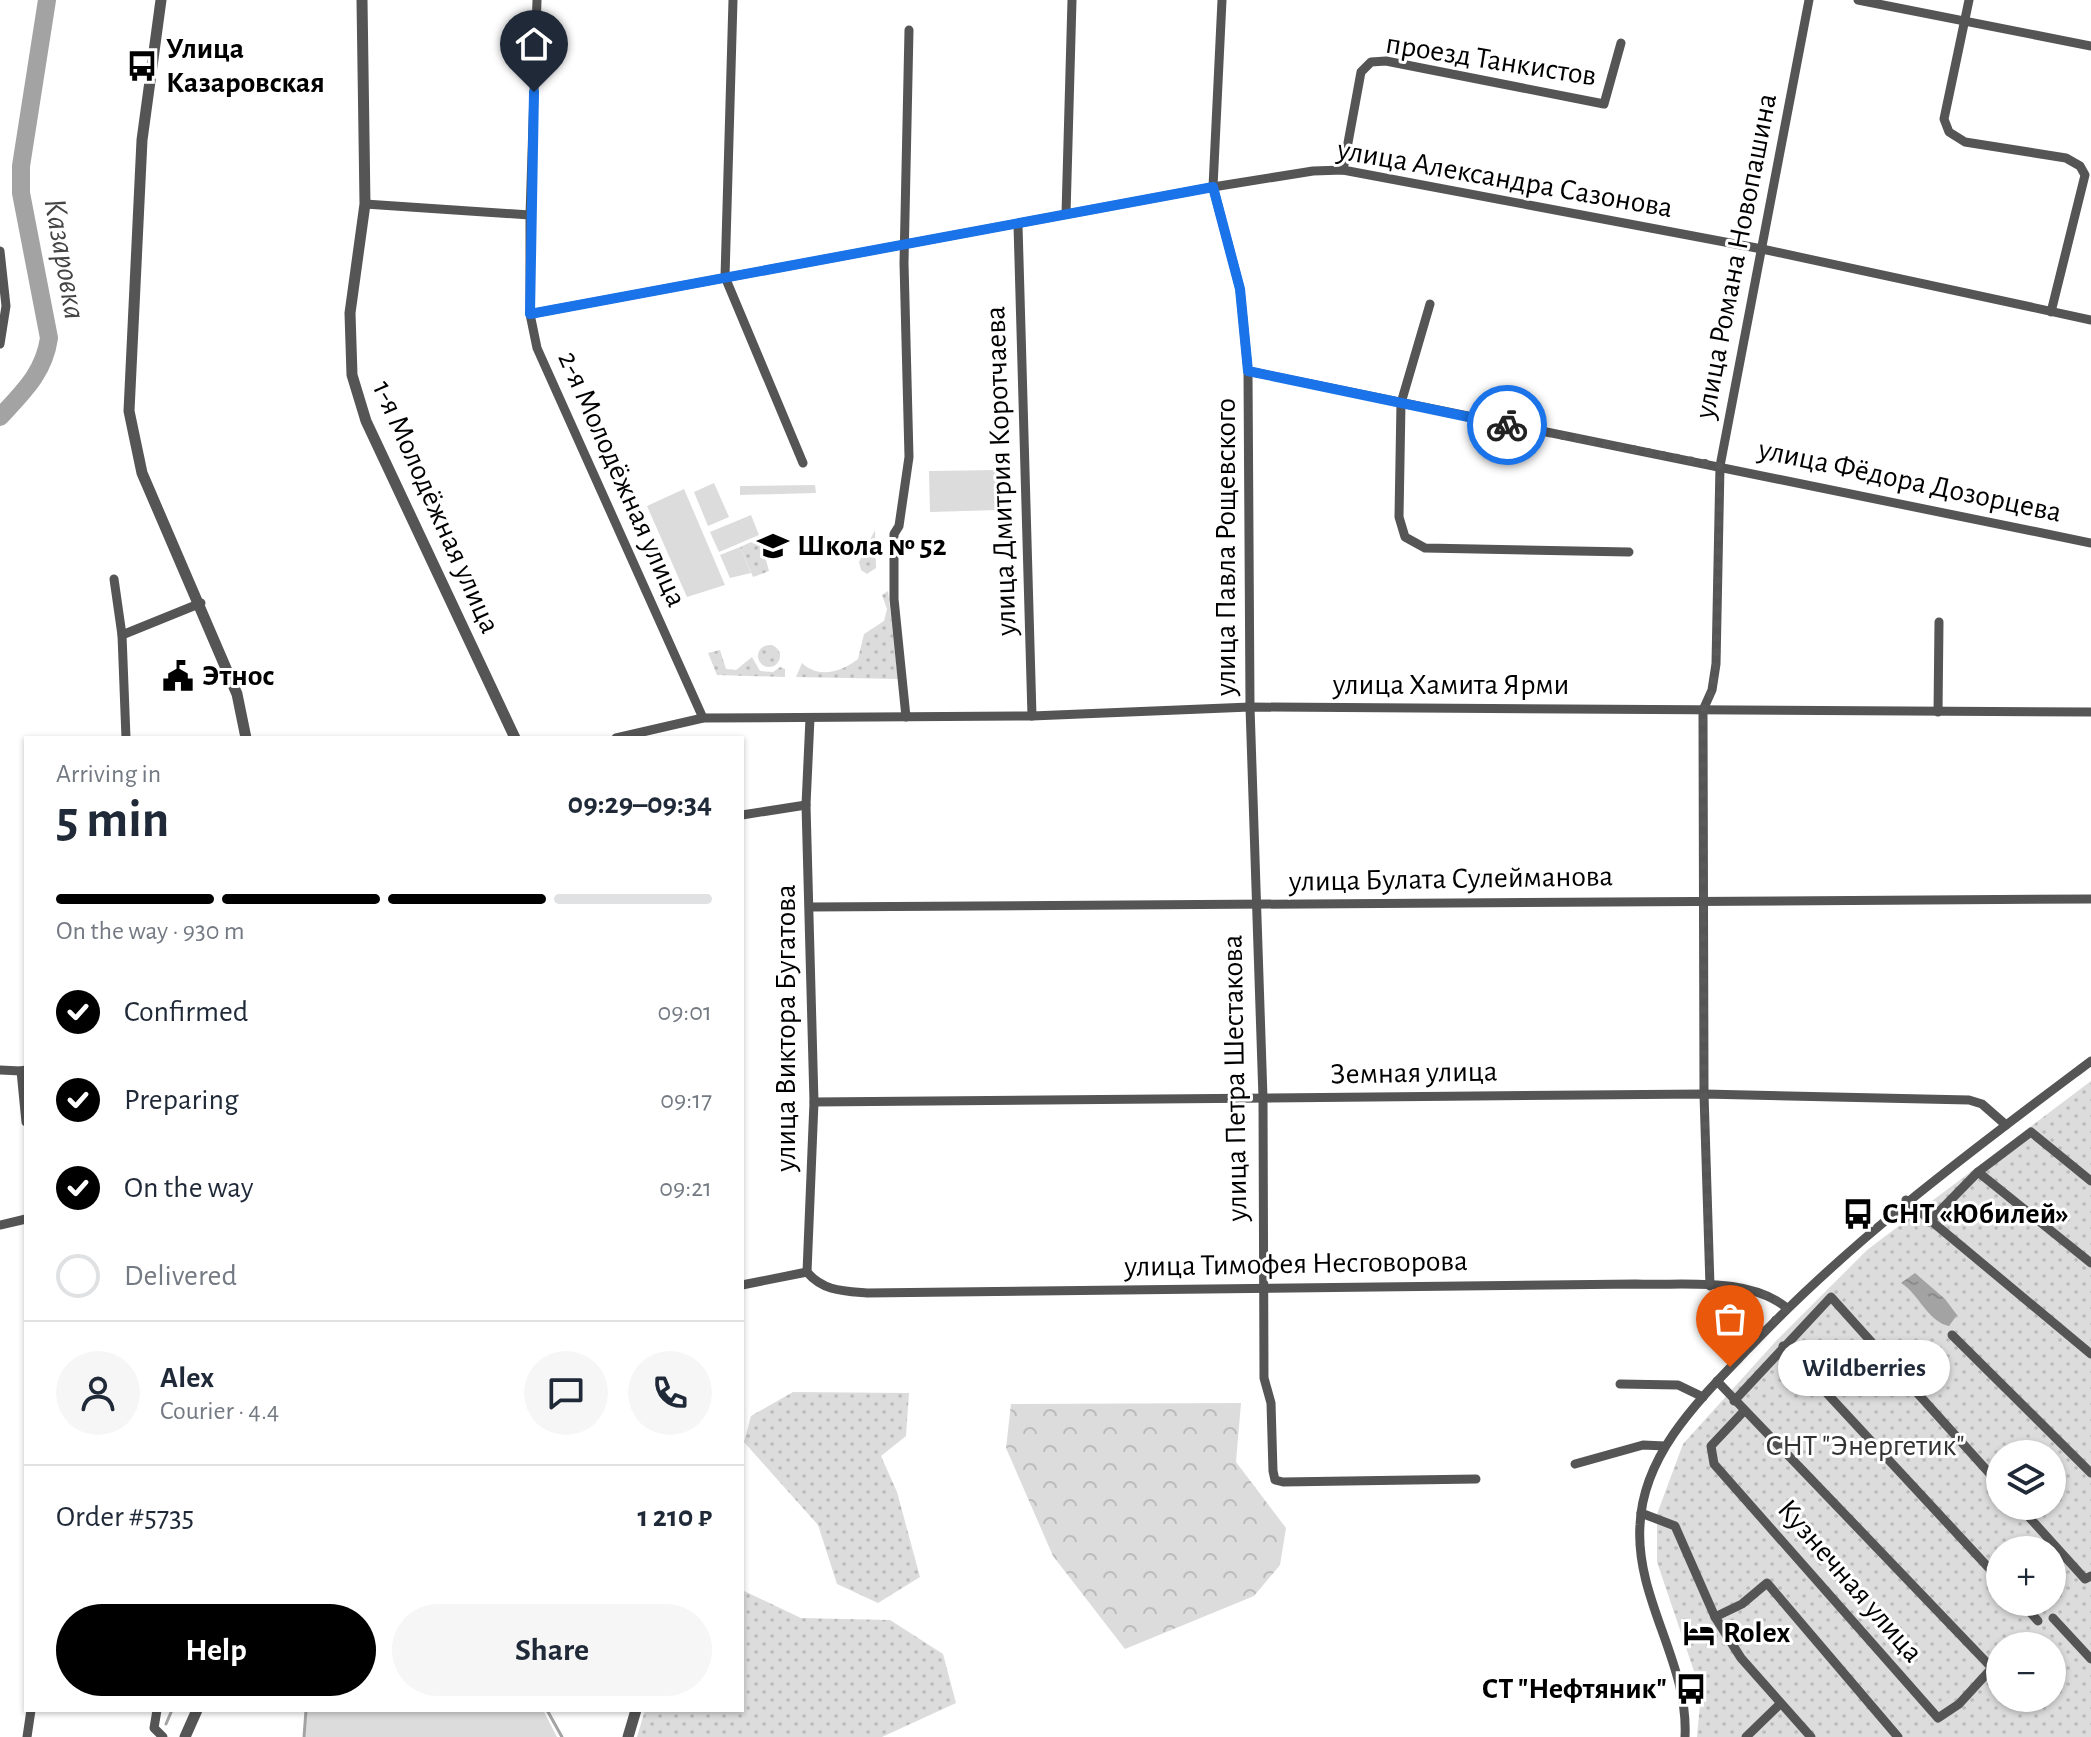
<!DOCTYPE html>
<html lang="en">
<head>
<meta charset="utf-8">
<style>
	body { margin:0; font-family:"Alegreya Sans",sans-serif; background:#f6f6f7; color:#1f2937; height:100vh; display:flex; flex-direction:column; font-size:30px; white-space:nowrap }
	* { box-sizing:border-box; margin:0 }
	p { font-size:26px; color:#747a83 }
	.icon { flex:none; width:44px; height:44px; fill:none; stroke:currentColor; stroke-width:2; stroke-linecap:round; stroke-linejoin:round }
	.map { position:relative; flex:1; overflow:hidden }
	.sheet { position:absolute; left:24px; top:736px; width:720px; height:976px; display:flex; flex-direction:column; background:#fff; border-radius:0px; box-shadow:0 2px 6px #0004 }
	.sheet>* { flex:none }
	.fabs { position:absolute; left:1986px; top:1440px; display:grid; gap:16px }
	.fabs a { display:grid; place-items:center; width:80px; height:80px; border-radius:50%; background:#fff; box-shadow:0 2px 6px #0004; font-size:40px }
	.pin { position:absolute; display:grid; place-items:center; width:68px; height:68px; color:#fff; margin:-82px -34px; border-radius:50% 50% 50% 0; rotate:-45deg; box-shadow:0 0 8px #0007 }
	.pin .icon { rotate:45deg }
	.courier { position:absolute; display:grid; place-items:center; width:80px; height:80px; margin:-40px; border:6px solid #1a73e8; border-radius:50%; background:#fff; color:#222; box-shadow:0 2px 10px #0007 }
	.bubble { position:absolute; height:56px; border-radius:28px; background:#fff; box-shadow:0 2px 6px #0004; font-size:26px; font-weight:700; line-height:56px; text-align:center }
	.head em { font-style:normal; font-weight:700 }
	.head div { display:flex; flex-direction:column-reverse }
	.head { display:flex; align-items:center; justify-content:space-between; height:136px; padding:0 32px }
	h1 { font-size:52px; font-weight:700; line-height:60px }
	.bar { display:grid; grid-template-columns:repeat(4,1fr); gap:12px 8px; align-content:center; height:96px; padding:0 32px }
	.bar i { height:10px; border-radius:6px; background:#e0e1e3 }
	.bar .active { background:#000 }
	.bar p { grid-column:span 4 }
	.line { display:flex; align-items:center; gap:20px; padding:0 32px; border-top:2px solid #e0e1e3 }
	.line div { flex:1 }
	.round { display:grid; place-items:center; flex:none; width:84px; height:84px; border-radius:42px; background:#f6f6f7 }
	ol { padding:0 32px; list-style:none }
	li { display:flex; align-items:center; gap:24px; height:88px }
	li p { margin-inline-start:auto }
	li .icon { padding:8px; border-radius:50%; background:#000; color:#fff; stroke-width:4 }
	li:last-child { color:#747a83 }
	li i { width:44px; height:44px; border:4px solid #e0e1e3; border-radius:50% }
	.cta { display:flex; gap:16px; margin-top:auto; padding:16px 32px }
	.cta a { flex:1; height:92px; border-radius:48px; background:#000; color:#fff; font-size:32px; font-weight:700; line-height:92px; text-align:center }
	.cta a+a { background:#f6f6f7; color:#1f2937 }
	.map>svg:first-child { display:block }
</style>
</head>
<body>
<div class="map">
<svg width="2091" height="1737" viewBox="0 0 2091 1737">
	<defs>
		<pattern id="grass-dots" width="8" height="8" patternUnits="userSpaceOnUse" patternTransform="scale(2)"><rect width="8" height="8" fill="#dcdcdc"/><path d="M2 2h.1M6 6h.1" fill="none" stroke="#bbb" stroke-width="1.8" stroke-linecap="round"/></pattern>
		<pattern id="forest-crowns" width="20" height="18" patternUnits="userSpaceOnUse" patternTransform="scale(2)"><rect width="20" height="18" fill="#dcdcdc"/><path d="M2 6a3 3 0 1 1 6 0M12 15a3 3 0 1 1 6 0" fill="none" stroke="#bbb"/></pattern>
		<pattern id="water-ripples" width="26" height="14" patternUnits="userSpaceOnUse" patternTransform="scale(2)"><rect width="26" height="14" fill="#a3a3a3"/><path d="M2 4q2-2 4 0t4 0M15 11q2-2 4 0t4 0" fill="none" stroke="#8b8b8b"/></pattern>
	</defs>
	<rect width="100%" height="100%" fill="#fff"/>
	<g fill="url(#grass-dots)" fill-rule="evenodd">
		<path d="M875,530L876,568L867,574L861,570L859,562Z"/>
		<path d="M760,538L769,571L753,577L740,547Z"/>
		<path d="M888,591L898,679L796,677L802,663C818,679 842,672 858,659L864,634L884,621L887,609L882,595Z"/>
		<circle cx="769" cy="656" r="11"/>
		<path d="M720,650L726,669L736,670L752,657L760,671L773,672L780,667L785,669V677L717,675L708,653Z"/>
		<path d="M2091,1081V1737H1697L1701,1692L1657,1562V1514L1683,1444L1776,1341L1867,1250ZM2000,1454H2052V1506H2000ZM2000,1550H2052V1602H2000ZM2000,1646H2052V1698H2000Z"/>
		<path d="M793,1392L909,1393L906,1436L881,1456L897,1492L920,1577L878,1603L837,1584L818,1525L744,1442L751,1416Z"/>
		<path d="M742,1590L801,1618L890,1620L943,1654L956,1703L882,1737H637L645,1710H742Z"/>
	</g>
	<path fill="url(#forest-crowns)" d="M1241,1403L1236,1462L1286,1528L1280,1565L1254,1596L1125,1649L1053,1556L1006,1448L1011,1404Z"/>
	<g fill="#dcdcdc">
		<path d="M997,470L998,510L930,512L929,471Z"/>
		<path d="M714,483L729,517L708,526L694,492Z"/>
		<path d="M815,485L816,493L740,495V486Z"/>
		<path d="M684,489L725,585L687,597L647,506Z"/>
		<path d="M751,515L759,535L719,552L710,532Z"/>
		<path d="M740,547L751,573L730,578L720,555Z"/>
		<path d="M307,1710H543L557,1737H305Z"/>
	</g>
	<path fill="url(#water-ripples)" d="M1915,1273L1945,1299L1957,1315L1949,1326C1927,1321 1919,1294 1901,1283Z"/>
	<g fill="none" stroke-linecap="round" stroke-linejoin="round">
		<g stroke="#a3a3a3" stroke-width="3">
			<path d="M547,1710L562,1737"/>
			<path d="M166,1724L172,1710"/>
			<path d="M304,1737L306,1710"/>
		</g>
		<path stroke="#a3a3a3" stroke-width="18" d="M0,417C23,392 44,373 49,338L21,193V166L47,0"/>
		<g stroke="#555" stroke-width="9">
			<path d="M537,0L530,215V314L537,348L703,718"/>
			<path d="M733,0L725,277L803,463"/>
			<path d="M1222,0L1213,187L1240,289L1248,371L1250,707L1263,1098L1264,1378L1271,1403L1273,1471L1275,1480L1283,1482L1476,1479"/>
			<path d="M1858,0L2091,46"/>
			<path d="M1969,0L1944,119L1949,132L1965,142L2066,158L2080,166L2085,175L2051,312"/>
			<path d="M1343,170L1361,72L1371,62L1386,61L1604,104L1621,43"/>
			<path d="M365,204L530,215"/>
			<path d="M1066,214L1072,0"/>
			<path d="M1018,225L1032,716"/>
			<path d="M0,251L6,306L0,344"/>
			<path d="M1430,304L1401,403L1399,517L1405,537L1425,548L1629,552"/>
			<path d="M530,314L1213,187L1313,171L1343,170L1762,249L2091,320"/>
			<path d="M1248,371L2091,543"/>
			<path d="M114,579L122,635L126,738"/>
			<path d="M122,635L201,603"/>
			<path d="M1938,712L1939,622"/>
			<path d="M906,717L894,599V534L899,526L909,457L904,263L909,30"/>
			<path d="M616,738L703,718L1032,716L1250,707L2091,712"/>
			<path d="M742,815L806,805"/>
			<path d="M811,907L2091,899"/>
			<path d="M0,1070L21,1071"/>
			<path d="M26,1070L21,1071L26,1122"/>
			<path d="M814,1102L1704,1094L1969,1100L1982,1104L2006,1125"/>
			<path d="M1978,1172L2091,1263"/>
			<path d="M1906,1200L2091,1354"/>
			<path d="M1929,1222L1978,1172L2031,1132L2091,1181"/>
			<path d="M0,1225L26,1219"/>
			<path d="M807,1272C823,1291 843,1291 867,1293L1636,1284C1683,1286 1748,1276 1787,1308"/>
			<path d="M807,1272L814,1102L806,805L810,718"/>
			<path d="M742,1285L807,1272"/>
			<path d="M1710,1286L1704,1094L1703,710L1712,690L1716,664L1720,466L1809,0"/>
			<path d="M1952,1335L2091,1473"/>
			<path d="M1783,1346L2000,1580"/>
			<path d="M1717,1381L1992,1668"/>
			<path d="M1620,1384L1678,1385L1703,1397"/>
			<path d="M1734,1401L1831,1297L2000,1485"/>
			<path d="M1744,1411L1711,1446L1714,1464L1938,1718L1959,1704L1992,1668L2000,1667"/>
			<path d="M1575,1464L1643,1445L1665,1446"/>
			<path d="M2019,1506L2085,1579L2091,1576"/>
			<path d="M1641,1513L1675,1526L1715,1617L1741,1658L1811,1737"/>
			<path d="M2021,1602L2038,1621"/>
			<path d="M1715,1617L1742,1604L1767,1583L1898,1737"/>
			<path d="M2053,1618L2091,1659"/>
			<path d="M157,1710L154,1728L163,1737"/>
			<path d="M27,1737L31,1710"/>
			<path d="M1685,1737C1689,1663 1635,1599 1640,1525C1643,1453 1701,1398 1748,1349C1852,1239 1970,1152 2091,1061"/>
			<path d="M1746,1737L1780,1704"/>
		</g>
		<g stroke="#555" stroke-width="11">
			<path d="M161,0L142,140L129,411L142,473L237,694L246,738"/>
			<path d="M362,0L365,204L350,313L352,375L366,421L515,738"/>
			<path d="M185,1737L197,1710"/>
			<path d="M628,1737L636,1710"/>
		</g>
	</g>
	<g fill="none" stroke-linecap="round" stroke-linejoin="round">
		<path stroke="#595959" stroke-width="8" stroke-dasharray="0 14.4" d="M1507,425L1720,466L1716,664L1712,690L1703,710L1704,1094L1710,1286C1740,1288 1763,1289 1787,1308L1730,1367"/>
		<path stroke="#1a73e8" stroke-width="10" d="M534,92L530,314L1213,187L1240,289L1248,371L1507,425"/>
	</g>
	<defs>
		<symbol id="bus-bare" viewBox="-9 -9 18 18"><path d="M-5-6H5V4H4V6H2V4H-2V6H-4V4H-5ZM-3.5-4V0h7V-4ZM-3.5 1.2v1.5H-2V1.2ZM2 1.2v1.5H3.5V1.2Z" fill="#000" stroke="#fff" stroke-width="2.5" paint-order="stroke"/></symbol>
		<symbol id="school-bare" viewBox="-9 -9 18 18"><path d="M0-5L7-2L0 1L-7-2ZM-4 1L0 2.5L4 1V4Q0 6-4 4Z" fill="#000" stroke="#fff" stroke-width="2.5" paint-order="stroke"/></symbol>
		<symbol id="civic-bare" viewBox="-9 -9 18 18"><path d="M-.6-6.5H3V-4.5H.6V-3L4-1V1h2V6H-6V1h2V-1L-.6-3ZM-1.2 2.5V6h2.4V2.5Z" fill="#000" stroke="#fff" stroke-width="2.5" paint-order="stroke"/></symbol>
		<symbol id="hotel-bare" viewBox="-9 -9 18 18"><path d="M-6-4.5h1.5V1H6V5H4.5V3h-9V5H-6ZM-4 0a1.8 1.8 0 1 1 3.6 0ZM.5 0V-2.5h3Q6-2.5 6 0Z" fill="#000" stroke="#fff" stroke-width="2.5" paint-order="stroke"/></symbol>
	</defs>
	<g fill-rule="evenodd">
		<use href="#bus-bare" x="120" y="44" width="44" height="44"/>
		<use href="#school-bare" x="751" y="524" width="44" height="44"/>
		<use href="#civic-bare" x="156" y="654" width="44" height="44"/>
		<use href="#bus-bare" x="1836" y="1192" width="44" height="44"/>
		<use href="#hotel-bare" x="1677" y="1611" width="44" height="44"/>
		<use href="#bus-bare" x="1669" y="1667" width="44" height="44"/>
	</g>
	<g text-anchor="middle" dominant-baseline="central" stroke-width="6" stroke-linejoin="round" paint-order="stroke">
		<g font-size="30" font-weight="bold" fill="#000" stroke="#fff" text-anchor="start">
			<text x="166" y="49">Улица<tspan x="166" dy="34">Казаровская</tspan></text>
			<text x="797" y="546">Школа № 52</text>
			<text x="202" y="676">Этнос</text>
			<text x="1882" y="1214">СНТ «Юбилей»</text>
			<text x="1723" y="1633">Rolex</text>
			<text x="1667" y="1689" text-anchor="end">СТ "Нефтяник"</text>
		</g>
		<g font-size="30" fill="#000" stroke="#fff">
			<text transform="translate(1491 60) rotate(9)">проезд Танкистов</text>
			<text transform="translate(1505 179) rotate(10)">улица Александра Сазонова</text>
			<text transform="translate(1736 256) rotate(-79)">улица Романа Новопашина</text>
			<text transform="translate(1001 471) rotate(-92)">улица Дмитрия Коротчаева</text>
			<text transform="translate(622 479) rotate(66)">2-я Молодёжная улица</text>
			<text transform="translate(1910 481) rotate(12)">улица Фёдора Дозорцева</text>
			<text transform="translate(436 507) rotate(66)">1-я Молодёжная улица</text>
			<text transform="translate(1226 547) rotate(-90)">улица Павла Рощевского</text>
			<text x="1451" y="685">улица Хамита Ярми</text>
			<text transform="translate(1451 879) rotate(-1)">улица Булата Сулейманова</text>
			<text transform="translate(786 1028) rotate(-90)">улица Виктора Бугатова</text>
			<text transform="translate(1414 1073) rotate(-1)">Земная улица</text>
			<text transform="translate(1235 1078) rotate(-91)">улица Петра Шестакова</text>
			<text transform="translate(1296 1264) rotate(-1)">улица Тимофея Несговорова</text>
			<text transform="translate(1850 1581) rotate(49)">Кузнечная улица</text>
		</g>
		<g font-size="30" fill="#333" stroke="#fff">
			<text x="1865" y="1446">СНТ "Энергетик"</text>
		</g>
		<g font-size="32" font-style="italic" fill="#444" stroke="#fff">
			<text transform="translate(65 259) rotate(80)">Казаровка</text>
		</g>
	</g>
</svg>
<div class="fabs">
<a><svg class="icon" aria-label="layers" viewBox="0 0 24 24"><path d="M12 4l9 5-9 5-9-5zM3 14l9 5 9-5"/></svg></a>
<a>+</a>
<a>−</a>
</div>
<div class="pin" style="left:1730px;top:1367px;background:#ea580c"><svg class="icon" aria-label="bag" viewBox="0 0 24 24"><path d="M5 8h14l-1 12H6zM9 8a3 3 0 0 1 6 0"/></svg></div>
<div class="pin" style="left:534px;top:92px;background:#1f2937"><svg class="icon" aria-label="home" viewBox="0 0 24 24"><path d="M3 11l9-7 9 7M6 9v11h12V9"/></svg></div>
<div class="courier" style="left:1507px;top:425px"><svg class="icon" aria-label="bike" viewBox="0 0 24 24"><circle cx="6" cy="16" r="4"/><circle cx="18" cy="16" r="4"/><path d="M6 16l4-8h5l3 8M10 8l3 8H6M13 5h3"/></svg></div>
<div class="bubble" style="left:1778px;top:1340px;width:172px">Wildberries</div>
<section class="sheet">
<div class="head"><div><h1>5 min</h1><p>Arriving in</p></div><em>09:29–09:34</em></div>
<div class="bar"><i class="active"></i><i class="active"></i><i class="active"></i><i></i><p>On the way · 930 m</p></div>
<ol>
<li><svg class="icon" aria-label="check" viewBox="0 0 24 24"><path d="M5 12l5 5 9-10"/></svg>Confirmed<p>09:01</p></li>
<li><svg class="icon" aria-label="check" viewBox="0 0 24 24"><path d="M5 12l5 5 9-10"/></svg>Preparing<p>09:17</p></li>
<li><svg class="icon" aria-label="check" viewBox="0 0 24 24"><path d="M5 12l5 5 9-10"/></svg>On the way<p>09:21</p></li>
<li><i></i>Delivered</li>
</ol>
<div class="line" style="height:144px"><a class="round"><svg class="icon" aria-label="person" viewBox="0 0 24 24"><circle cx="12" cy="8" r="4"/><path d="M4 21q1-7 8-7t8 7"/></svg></a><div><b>Alex</b><p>Courier · 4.4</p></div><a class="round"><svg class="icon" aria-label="chat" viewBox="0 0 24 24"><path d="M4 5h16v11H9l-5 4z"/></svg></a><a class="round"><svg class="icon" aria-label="phone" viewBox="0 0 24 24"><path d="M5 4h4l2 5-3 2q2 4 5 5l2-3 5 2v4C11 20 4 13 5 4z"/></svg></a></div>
<div class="line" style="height:104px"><div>Order #5735</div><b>1 210 ₽</b></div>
<div class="cta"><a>Help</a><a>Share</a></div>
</section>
</div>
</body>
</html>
